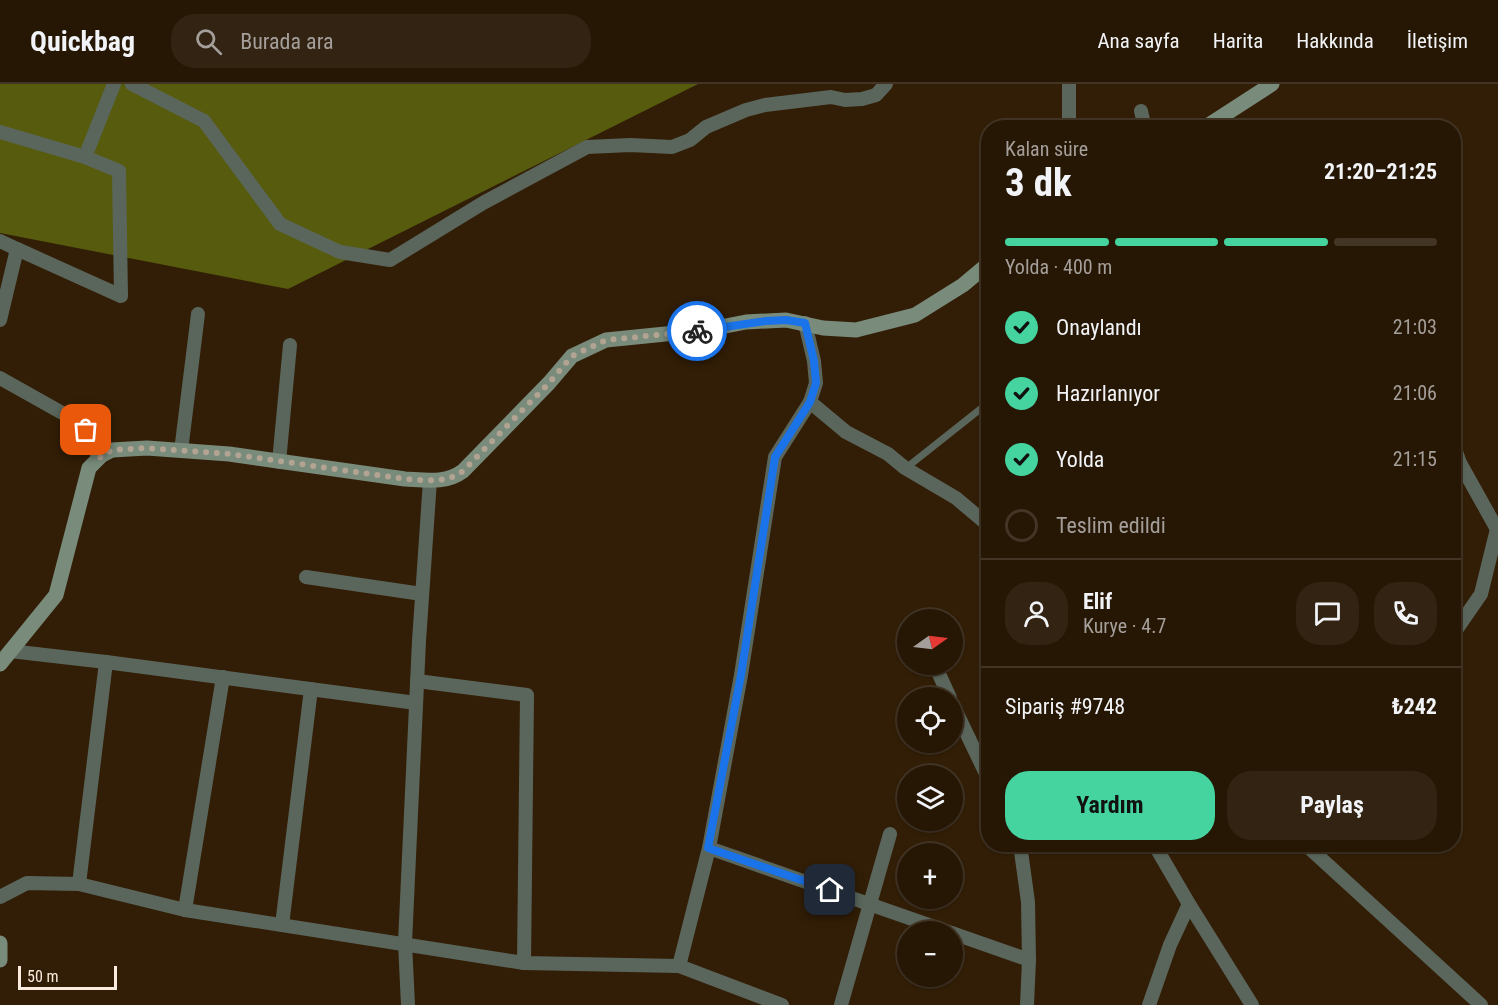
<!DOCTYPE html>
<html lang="tr">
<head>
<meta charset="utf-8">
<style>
	body { margin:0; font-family:"Roboto Condensed",sans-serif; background:#322313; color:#f1f3f6; height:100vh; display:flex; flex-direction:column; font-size:22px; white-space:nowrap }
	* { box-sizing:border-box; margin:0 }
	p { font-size:20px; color:#a49f9a }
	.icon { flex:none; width:33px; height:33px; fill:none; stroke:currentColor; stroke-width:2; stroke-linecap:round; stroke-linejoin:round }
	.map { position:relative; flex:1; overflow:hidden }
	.panel { position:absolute; left:981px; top:36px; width:480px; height:732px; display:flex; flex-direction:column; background:#261604; border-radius:24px; box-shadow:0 2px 4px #0004,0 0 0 2px #423526 }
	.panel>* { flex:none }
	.needle { width:39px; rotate:76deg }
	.buttons { position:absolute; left:897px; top:525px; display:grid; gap:12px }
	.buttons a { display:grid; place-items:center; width:66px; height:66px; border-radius:50%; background:#261604; box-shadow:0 2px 4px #0004,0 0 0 2px #423526; font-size:30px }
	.scale { position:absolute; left:18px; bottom:15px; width:99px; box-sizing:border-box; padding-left:6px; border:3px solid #f9ebdd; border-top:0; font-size:16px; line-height:21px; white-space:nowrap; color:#f9ebdd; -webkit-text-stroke:4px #321e06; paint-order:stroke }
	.pin { position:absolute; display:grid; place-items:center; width:51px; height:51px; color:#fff; margin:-26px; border-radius:12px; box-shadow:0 3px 9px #0006 }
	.courier { position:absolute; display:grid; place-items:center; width:60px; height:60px; margin:-30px; border:4px solid #1a73e8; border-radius:50%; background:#fff; color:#222; box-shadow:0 2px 8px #0007 }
	.summary em { font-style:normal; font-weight:700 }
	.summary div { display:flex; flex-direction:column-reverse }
	.summary { display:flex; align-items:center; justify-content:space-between; height:102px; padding:0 24px }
	h1 { font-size:39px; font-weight:700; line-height:45px }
	.bar { display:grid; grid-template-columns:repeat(4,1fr); gap:9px 6px; align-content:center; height:72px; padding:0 24px }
	.bar i { height:8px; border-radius:4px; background:#423526 }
	.bar .on { background:#45d49f }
	.bar p { grid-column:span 4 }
	.line { display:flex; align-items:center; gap:15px; padding:0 24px; border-top:2px solid #423526 }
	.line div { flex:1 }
	.round { display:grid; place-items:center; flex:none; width:63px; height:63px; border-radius:24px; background:#322313 }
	ol { padding:0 24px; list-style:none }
	li { display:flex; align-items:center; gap:18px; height:66px }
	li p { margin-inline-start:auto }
	li .icon { padding:6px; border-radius:50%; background:#45d49f; color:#111; stroke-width:4 }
	li:last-child { color:#a49f9a }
	li i { width:33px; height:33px; border:3px solid #423526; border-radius:50% }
	.cta { display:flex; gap:12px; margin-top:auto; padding:12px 24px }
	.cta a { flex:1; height:69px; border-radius:24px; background:#45d49f; color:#111; font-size:24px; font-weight:700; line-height:69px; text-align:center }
	.cta a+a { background:#322313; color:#f1f3f6 }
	header { display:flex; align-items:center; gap:36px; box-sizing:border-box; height:84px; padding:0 30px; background:#261604; border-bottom:2px solid #423526 }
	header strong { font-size:28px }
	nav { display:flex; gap:33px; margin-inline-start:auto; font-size:21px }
	.search { width:420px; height:54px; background:#322313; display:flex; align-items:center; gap:15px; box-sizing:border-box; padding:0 21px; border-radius:24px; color:#a49f9a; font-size:22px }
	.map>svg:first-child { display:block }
</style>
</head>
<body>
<header>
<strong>Quickbag</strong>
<div class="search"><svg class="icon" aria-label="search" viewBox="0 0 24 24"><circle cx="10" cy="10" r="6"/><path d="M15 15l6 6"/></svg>Burada ara</div>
<nav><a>Ana sayfa</a><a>Harita</a><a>Hakkında</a><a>İletişim</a></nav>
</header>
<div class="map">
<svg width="1498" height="921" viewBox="0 0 1498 921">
	<rect width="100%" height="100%" fill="#321e06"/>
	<path fill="#575b0e" d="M0,0H698L288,205L0,149Z"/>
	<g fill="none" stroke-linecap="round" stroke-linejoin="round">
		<path stroke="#5a665c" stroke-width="7" d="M906,384L988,319"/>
		<g stroke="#5a665c" stroke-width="14">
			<path d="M132,0L204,37L280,140L340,168L390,176L483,119L587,63L630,61L672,63L690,56L706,43L746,26L765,21L831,13L845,16L862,15L876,11L886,0"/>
			<path d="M1141,27L1145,44"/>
			<path d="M1069,44V0"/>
			<path d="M0,48L85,73L114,0"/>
			<path d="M0,157L17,165"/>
			<path d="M0,236L17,165L121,212L119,87L85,73"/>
			<path d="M0,294L73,335L85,346L99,374"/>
			<path d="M810,318L846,348L888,370L905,384L956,414L988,441"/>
			<path d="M1454,362L1460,379L1498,447"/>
			<path d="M181,367L198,230"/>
			<path d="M279,378L290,261"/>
			<path d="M306,493L422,510"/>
			<path d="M1454,549L1481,510L1497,445"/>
			<path d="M10,567L106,578L79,800"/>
			<path d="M106,578L416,619"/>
			<path d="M939,590L950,614"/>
			<path d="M417,597L527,611L524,879"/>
			<path d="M952,619L988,694"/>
			<path d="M1020,760L1028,818L1029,876"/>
			<path d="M1154,760L1189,820"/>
			<path d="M1305,760L1481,921"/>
			<path d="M709,764L949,848"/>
			<path d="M1022,764L1041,760"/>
			<path d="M0,813L27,799L79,800L185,826L524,879L679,882L782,921"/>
			<path d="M185,826L223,593"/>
			<path d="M282,841L311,605"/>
			<path d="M952,849L1029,876L1027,921"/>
			<path d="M679,882L709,764L741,591L775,373L810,318L816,299L814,277L805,239"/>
			<path d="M408,921L405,859L419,557L430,396"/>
			<path d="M841,921L890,750"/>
			<path d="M1149,921L1170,861L1189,820L1252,921"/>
		</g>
		<g stroke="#798c7c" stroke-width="15">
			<path d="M1204,44L1272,0"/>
			<path d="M0,580L56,511L89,384L102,371L112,366L147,364L229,370L405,395C425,396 446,400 463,387L549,299L572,272L606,256L705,246L746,238L786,236L823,244L856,246L915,231L963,201L988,180"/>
			<path d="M0,859V876"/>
		</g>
	</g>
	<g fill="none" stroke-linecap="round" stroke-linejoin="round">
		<path stroke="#b3a392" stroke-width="6" stroke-dasharray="0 10.8" d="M86,346L99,374L112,366L147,364L230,370L405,395C425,396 446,400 463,387L549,299L572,272L606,256L697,247"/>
		<path stroke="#1a73e8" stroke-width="8" d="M697,247L766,237L786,236L805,239L814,277L816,299L810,318L775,373L741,591L708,764L830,806"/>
	</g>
</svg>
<div class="buttons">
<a><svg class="needle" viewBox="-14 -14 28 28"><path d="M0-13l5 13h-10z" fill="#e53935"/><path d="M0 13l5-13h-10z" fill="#a49f9a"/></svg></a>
<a><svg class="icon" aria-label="locate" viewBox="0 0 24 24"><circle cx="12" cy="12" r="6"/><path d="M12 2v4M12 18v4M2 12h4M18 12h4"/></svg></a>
<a><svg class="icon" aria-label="layers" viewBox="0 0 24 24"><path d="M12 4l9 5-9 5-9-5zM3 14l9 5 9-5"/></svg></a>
<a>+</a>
<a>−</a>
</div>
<div class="scale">50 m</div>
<div class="pin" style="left:86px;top:346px;background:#ea580c"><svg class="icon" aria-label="bag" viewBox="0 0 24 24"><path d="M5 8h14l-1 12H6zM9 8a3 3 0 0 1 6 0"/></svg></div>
<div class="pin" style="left:830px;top:806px;background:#1f2937"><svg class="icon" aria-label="home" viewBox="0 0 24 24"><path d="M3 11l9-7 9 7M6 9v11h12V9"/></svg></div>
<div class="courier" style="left:697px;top:247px"><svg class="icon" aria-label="bike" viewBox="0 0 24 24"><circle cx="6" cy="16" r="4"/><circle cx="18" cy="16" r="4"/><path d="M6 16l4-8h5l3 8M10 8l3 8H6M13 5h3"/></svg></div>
<section class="panel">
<div class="summary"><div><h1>3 dk</h1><p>Kalan süre</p></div><em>21:20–21:25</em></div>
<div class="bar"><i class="on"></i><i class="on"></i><i class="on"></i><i></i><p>Yolda · 400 m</p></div>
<ol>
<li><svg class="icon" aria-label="check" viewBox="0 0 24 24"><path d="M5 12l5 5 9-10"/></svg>Onaylandı<p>21:03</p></li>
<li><svg class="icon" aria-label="check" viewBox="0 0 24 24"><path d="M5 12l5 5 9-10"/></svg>Hazırlanıyor<p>21:06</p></li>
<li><svg class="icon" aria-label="check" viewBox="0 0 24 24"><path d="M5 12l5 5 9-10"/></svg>Yolda<p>21:15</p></li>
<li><i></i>Teslim edildi</li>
</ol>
<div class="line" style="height:108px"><a class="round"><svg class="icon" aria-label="person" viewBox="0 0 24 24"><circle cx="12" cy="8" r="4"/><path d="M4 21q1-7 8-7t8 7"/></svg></a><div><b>Elif</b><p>Kurye · 4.7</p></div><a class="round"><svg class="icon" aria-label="chat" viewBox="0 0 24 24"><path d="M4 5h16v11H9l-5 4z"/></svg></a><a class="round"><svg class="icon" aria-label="phone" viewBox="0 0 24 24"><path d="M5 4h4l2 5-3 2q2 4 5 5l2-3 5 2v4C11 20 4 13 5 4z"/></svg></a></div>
<div class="line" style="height:78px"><div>Sipariş #9748</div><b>₺242</b></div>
<div class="cta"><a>Yardım</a><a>Paylaş</a></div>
</section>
</div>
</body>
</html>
